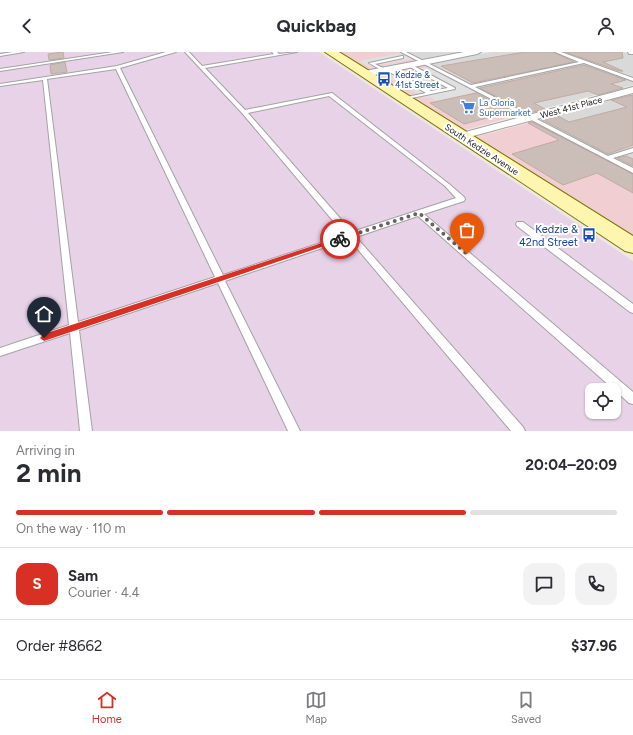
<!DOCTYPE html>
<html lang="en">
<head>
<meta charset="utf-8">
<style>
	body { margin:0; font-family:Figtree,sans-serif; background:#f2f2f3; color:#2b2b33; height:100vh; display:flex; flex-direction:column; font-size:15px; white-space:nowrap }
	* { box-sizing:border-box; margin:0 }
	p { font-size:13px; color:#7c7c81 }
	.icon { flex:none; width:22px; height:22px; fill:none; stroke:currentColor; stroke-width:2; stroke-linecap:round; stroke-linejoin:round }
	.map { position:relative; height:379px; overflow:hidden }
	.details { display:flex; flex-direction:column; background:#fff; flex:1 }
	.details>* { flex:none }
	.buttons { position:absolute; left:585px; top:331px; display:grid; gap:8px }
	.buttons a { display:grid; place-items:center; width:36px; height:36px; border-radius:8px; background:#fff; box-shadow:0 1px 3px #0004; font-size:20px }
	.pin { position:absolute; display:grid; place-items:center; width:34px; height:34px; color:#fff; margin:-41px -17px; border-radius:50% 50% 50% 0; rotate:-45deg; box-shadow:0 0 4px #0007 }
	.pin .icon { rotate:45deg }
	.courier { position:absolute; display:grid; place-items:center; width:40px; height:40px; margin:-20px; border:3px solid #d93025; border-radius:50%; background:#fff; color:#222; box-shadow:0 1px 5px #0007 }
	.headline em { font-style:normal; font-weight:700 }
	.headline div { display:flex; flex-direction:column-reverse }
	.headline { display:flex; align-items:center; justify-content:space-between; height:68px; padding:0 16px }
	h1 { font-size:26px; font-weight:700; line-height:30px }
	.bar { display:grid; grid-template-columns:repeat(4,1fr); gap:6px 4px; align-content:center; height:48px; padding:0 16px }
	.bar i { height:5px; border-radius:3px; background:#e1e1e2 }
	.bar .current { background:#d93025 }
	.bar p { grid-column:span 4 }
	.line { display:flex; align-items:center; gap:10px; padding:0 16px; border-top:1px solid #e1e1e2 }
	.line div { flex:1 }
	.round { display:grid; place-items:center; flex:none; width:42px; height:42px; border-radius:12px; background:#f2f2f3 }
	header { display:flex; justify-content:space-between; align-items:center; height:52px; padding:0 16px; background:#fff; font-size:18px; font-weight:700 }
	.menu { display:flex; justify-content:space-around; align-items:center; height:56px; border-top:1px solid #e1e1e2; background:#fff; font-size:11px; color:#7c7c81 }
	.menu a { display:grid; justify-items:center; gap:2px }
	.menu .current { color:#d93025 }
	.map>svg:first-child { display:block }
</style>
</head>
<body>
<header><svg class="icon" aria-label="back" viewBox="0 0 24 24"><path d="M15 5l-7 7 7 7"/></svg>Quickbag<svg class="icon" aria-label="person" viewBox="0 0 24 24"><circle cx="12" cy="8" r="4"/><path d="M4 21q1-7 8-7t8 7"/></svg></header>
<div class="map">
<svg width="633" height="379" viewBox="0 0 633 379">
	<rect width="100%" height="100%" fill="#efe8e1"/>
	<g fill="#dad9d9">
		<path d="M403,0H461L419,8Z"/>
		<path d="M491,0H624L633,3V33L523,62L427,12Z"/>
		<path d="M633,42V119L537,69Z"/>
	</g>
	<g fill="#f1ced2">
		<path d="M340,0H403L419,8L368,18Z"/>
		<path d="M427,12L523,62L465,78L375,22Z"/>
		<path d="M537,69L633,119V184L475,85Z"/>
	</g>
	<path fill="#e8d2e8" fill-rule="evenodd" d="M0,0H319L633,209V379H0ZM592,338H614V360H592Z"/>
	<g fill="#e0e0e0">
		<path d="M402,1L412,7L369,15L359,9Z"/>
		<path d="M428,15L475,40L436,49L430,45L424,46L386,24Z"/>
	</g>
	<g fill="#cbbdb7" stroke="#c1aba2">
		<path d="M63,0L64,6L49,8L48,2Z"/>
		<path d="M525,0H554L574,10L473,31L441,14Z"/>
		<path d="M565,0H622L623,6L603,10L623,19H619Z"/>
		<path d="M65,10L67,20L51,22L50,13Z"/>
		<path d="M584,13L626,28L611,32L623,36L598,43L588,39L534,51L545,57L529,61L480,36Z"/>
		<path d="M476,41L520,64L517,65L510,60L464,72L430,51Z"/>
		<path d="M633,43V93L608,102L541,67L556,63L569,70L627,55L611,48Z"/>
		<path d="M532,70L633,122V141L597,121L563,133L512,102L559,88L528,71Z"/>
		<path d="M626,104L633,107V114L617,106Z"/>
	</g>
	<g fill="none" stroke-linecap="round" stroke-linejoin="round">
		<defs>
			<g id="service">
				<path d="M13,0H24L0,4V2Z"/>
				<path d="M113,0H123L0,19V17Z"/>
				<path d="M166,0H176L120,16L223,223L345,183L242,61L185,0H189L202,14L274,2L272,0H277L279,2L297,0L205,16L245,58L332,41L449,132L464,145L465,147L464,149L424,162L633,340V352L629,351L418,164L356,185L523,375L525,379H511L349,187L225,229L300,379H288L218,231L79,278L92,379H80L70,281L0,304V296L69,273L43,28L0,34V32L117,14ZM116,17L215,225L78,270L47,27ZM329,44L445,134L456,146L352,180L248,61Z"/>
				<path d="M401,0H406L471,33L579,10L555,0H561L633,26V29L584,11L475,35L608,104L633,96V100L613,106L633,116V121Z"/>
				<path d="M402,4H403V6L375,12L385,17V19H383L369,11Z"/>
				<path d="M410,12L455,36V37L402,48V46L426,41L386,18V16H390L431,39L448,36L408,14V13Z"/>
				<path d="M517,170H523L633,252V261L630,260L517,174L516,172Z"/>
			</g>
			<g id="minor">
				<path d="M464,0H481L477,2L365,25L360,22L365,19Z"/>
				<path d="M628,0H633V2H629Z"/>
				<path d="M633,35V41L462,87L458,86L456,84L458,82Z"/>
			</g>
			<path id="secondary" d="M325,0H339L633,184V201L625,199Z"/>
		</defs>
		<use href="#service" stroke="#a3a3a3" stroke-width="2"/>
		<use href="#minor" stroke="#a3a3a3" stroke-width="2"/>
		<use href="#secondary" stroke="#767100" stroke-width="2"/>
		<use href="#service" fill="#fff" fill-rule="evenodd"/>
		<use href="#minor" fill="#fff" fill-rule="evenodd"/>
		<use href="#secondary" fill="#fef6af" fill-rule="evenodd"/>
	</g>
	<path fill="#d93025" d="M340,185H342V188L44,289L40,286L44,282Z"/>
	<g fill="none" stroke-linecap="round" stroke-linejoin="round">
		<path stroke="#666361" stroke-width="4" stroke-dasharray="0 7.2" d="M340,187L419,161L467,202"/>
	</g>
	<defs>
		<symbol id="bus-bare" viewBox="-9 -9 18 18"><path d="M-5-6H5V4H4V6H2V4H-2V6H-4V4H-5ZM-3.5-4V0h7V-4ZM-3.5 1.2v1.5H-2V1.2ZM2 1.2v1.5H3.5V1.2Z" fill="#1a4fb4" stroke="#fff" stroke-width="2.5" paint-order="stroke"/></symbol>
		<symbol id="supermarket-bare" viewBox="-9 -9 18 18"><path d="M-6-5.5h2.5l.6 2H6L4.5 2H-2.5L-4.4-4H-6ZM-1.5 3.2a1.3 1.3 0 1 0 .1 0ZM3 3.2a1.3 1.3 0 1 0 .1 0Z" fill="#3f7fe0" stroke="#fff" stroke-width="2.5" paint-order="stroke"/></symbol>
	</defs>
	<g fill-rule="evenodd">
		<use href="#bus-bare" x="374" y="17" width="20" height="20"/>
		<use href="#supermarket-bare" x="458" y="45" width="20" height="20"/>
		<use href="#bus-bare" x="579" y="173" width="20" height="20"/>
	</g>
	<g text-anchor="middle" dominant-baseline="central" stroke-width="4" stroke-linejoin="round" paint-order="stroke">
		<g font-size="9" fill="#164399" stroke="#fff" text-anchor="start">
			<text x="395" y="22">Kedzie &amp;<tspan x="395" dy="10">41st Street</tspan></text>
		</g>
		<g font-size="9" fill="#366cbe" stroke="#fff" text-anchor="start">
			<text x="479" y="50">La Gloria<tspan x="479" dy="10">Supermarket</tspan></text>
		</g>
		<g font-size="9" fill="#1c1c1c" stroke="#fff">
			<text transform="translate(571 55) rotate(-15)">West 41st Place</text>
			<text transform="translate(482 97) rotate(33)">South Kedzie Avenue</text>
		</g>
		<g font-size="11" fill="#164399" stroke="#fff" text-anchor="end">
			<text x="578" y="177">Kedzie &amp;<tspan x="578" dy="13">42nd Street</tspan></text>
		</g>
	</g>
</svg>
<div class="buttons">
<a><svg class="icon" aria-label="locate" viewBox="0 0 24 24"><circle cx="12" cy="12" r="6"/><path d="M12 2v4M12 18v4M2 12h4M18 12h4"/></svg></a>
</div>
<div class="pin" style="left:467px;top:202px;background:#ea580c"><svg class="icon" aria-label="bag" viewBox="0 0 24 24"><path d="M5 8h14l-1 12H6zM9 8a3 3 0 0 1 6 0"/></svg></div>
<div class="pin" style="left:44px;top:286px;background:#1f2937"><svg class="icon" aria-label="home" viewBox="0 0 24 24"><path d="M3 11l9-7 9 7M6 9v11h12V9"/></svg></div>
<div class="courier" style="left:340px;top:187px"><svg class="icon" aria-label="bike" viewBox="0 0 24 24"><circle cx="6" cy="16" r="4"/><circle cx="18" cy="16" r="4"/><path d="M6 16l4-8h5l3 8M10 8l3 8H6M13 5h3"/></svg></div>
</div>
<section class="details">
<div class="headline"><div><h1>2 min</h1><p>Arriving in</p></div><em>20:04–20:09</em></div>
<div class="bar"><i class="current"></i><i class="current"></i><i class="current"></i><i></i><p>On the way · 110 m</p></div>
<div class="line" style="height:72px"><b class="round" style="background:#d93025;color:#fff">S</b><div><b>Sam</b><p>Courier · 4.4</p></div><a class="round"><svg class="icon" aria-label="chat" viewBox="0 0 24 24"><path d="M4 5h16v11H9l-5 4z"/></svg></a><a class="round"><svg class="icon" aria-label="phone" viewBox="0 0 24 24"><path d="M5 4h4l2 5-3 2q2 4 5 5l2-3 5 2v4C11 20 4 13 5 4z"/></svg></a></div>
<div class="line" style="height:52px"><div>Order #8662</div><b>$37.96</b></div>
</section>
<nav class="menu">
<a class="current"><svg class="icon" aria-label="home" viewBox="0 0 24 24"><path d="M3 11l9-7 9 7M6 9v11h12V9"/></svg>Home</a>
<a><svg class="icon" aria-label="map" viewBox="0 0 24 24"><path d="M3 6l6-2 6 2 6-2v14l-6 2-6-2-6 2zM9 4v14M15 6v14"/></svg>Map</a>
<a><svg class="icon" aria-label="saved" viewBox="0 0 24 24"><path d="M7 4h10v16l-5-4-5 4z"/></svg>Saved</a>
</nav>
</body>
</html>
